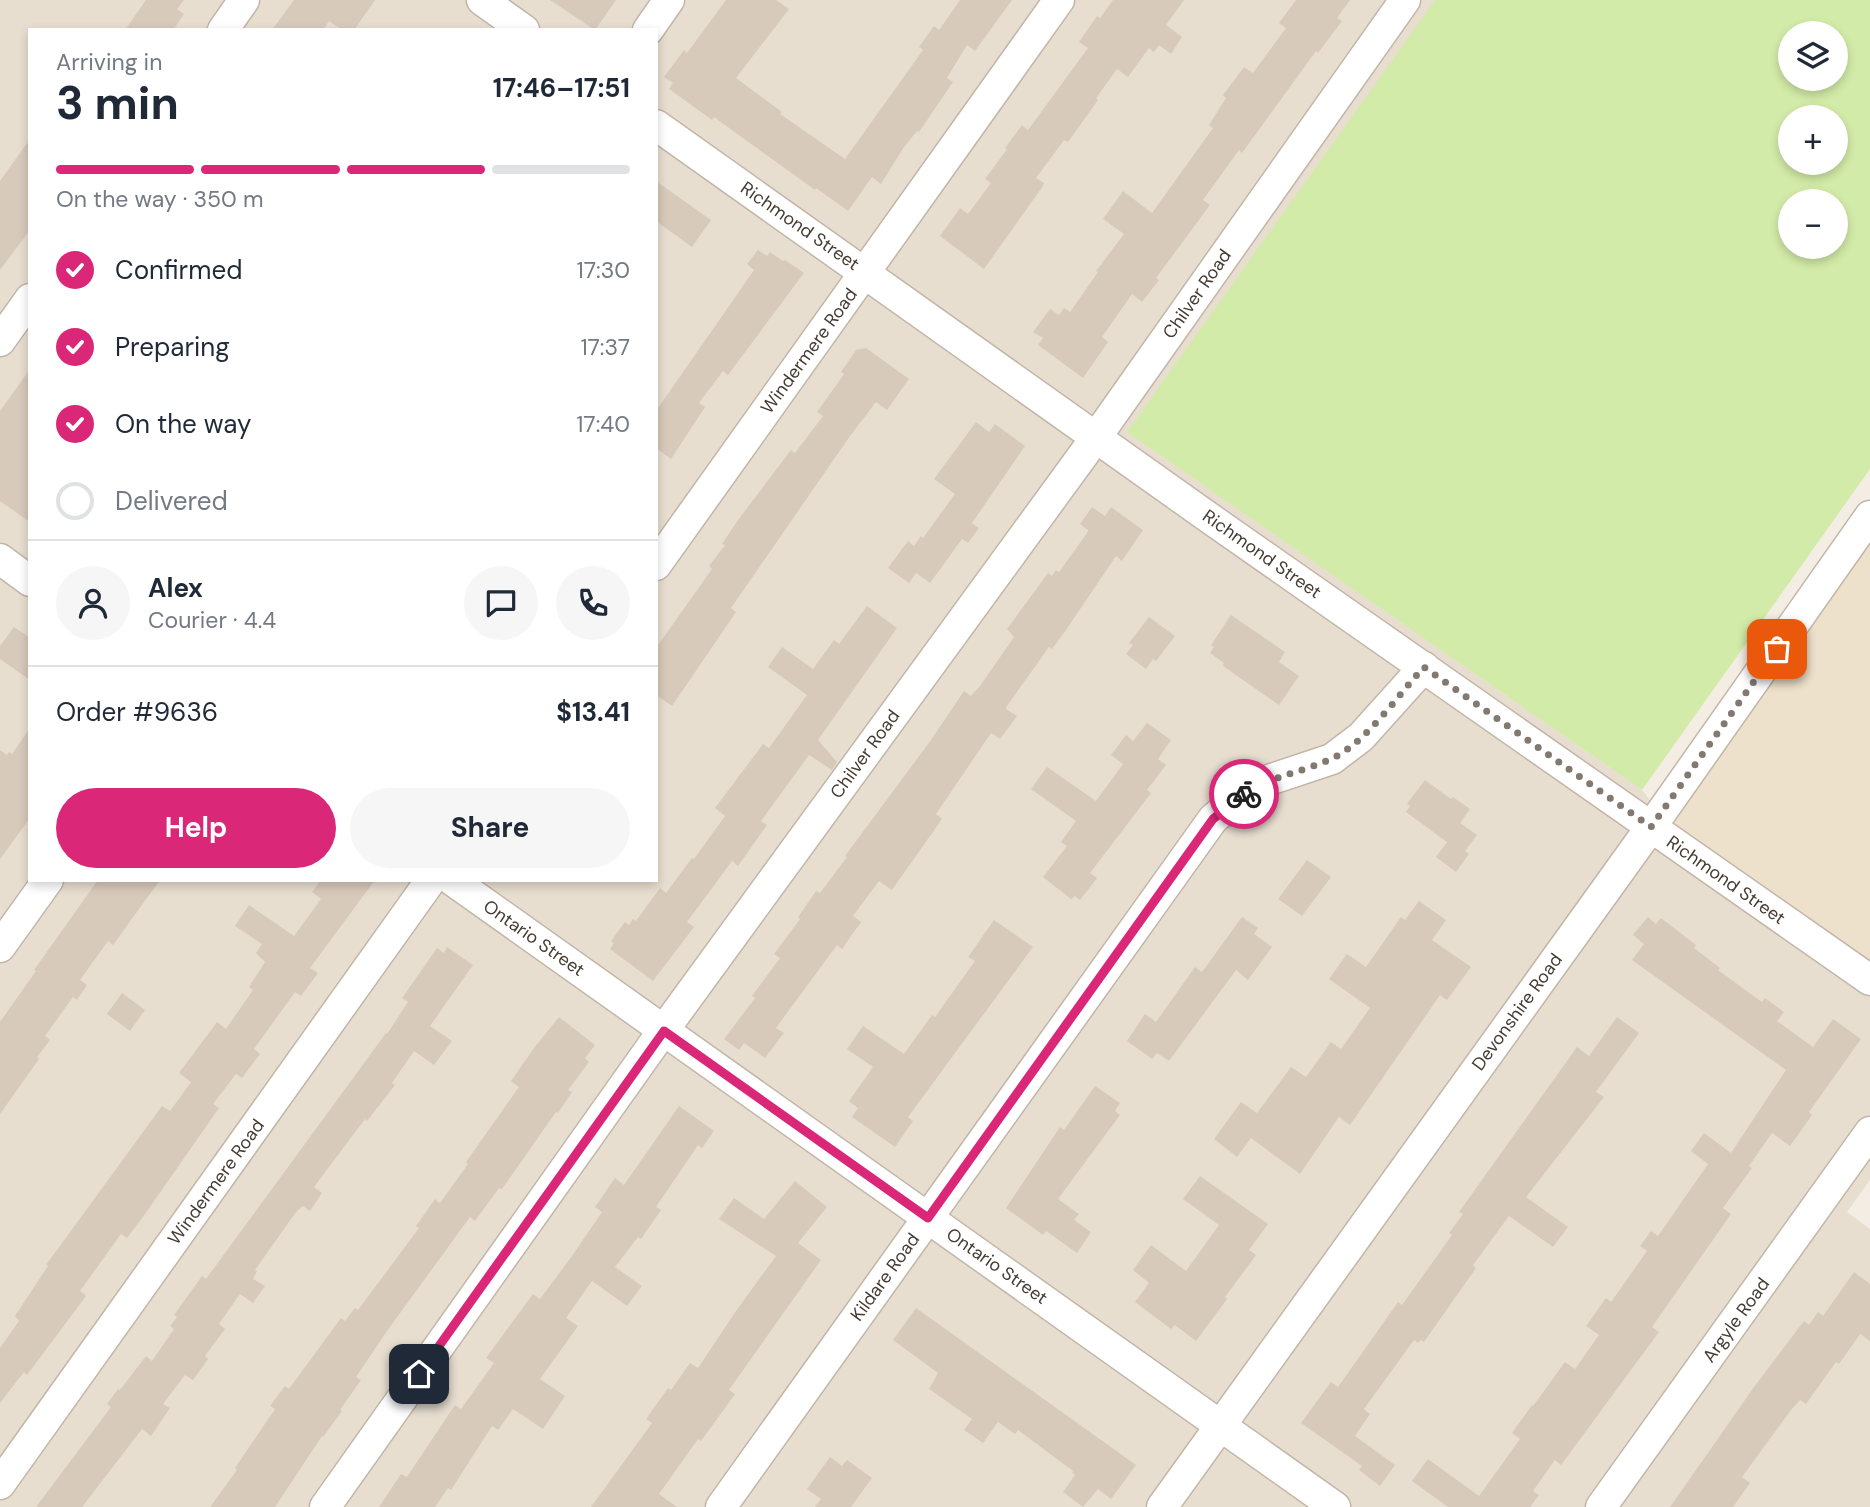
<!DOCTYPE html>
<html lang="en">
<head>
<meta charset="utf-8">
<style>
	body { margin:0; font-family:"DM Sans",sans-serif; background:#f6f6f7; color:#1f2937; height:100vh; display:flex; flex-direction:column; font-size:26px; white-space:nowrap }
	* { box-sizing:border-box; margin:0 }
	p { font-size:23px; color:#747a83 }
	.icon { flex:none; width:38px; height:38px; fill:none; stroke:currentColor; stroke-width:2; stroke-linecap:round; stroke-linejoin:round }
	.map { position:relative; flex:1; overflow:hidden }
	.details { position:absolute; left:28px; top:28px; width:630px; height:854px; display:flex; flex-direction:column; background:#fff; border-radius:0px; box-shadow:0 4px 10px #0003 }
	.details>* { flex:none }
	.fabs { position:absolute; left:1778px; top:21px; display:grid; gap:14px }
	.fabs a { display:grid; place-items:center; width:70px; height:70px; border-radius:50%; background:#fff; box-shadow:0 4px 10px #0003; font-size:35px }
	.pin { position:absolute; display:grid; place-items:center; width:60px; height:60px; color:#fff; margin:-30px; border-radius:14px; box-shadow:0 4px 10px #0006 }
	.courier { position:absolute; display:grid; place-items:center; width:70px; height:70px; margin:-35px; border:5px solid #db2777; border-radius:50%; background:#fff; color:#222; box-shadow:0 2px 9px #0007 }
	.overview em { font-style:normal; font-weight:700 }
	.overview div { display:flex; flex-direction:column-reverse }
	.overview { display:flex; align-items:center; justify-content:space-between; height:119px; padding:0 28px }
	h1 { font-size:46px; font-weight:700; line-height:52px }
	.bar { display:grid; grid-template-columns:repeat(4,1fr); gap:10px 7px; align-content:center; height:84px; padding:0 28px }
	.bar i { height:9px; border-radius:5px; background:#e0e1e3 }
	.bar .selected { background:#db2777 }
	.bar p { grid-column:span 4 }
	.line { display:flex; align-items:center; gap:18px; padding:0 28px; border-top:2px solid #e0e1e3 }
	.line div { flex:1 }
	.round { display:grid; place-items:center; flex:none; width:74px; height:74px; border-radius:37px; background:#f6f6f7 }
	ol { padding:0 28px; list-style:none }
	li { display:flex; align-items:center; gap:21px; height:77px }
	li p { margin-inline-start:auto }
	li .icon { padding:7px; border-radius:50%; background:#db2777; color:#fff; stroke-width:4 }
	li:last-child { color:#747a83 }
	li i { width:38px; height:38px; border:4px solid #e0e1e3; border-radius:50% }
	.action { display:flex; gap:14px; margin-top:auto; padding:14px 28px }
	.action a { flex:1; height:80px; border-radius:42px; background:#db2777; color:#fff; font-size:28px; font-weight:700; line-height:80px; text-align:center }
	.action a+a { background:#f6f6f7; color:#1f2937 }
	.map>svg:first-child { display:block }
</style>
</head>
<body>
<div class="map">
<svg width="1870" height="1507" viewBox="0 0 1870 1507">
	<rect width="100%" height="100%" fill="#f3ede3"/>
	<path fill="#e7ded0" fill-rule="evenodd" d="M0,0H1436L1128,432L1642,790L1667,822L1870,966V1180L1847,1212L1870,1229V1507H0ZM30,30H656V880H30Z"/>
	<path fill="#eee1cb" d="M1870,535V966L1667,822Z"/>
	<path fill="#d3eba8" fill-rule="evenodd" d="M1435,0H1870V469L1642,790L1127,432ZM1790,33H1836V79H1790ZM1790,117H1836V163H1790ZM1790,201H1836V247H1790Z"/>
	<g fill="#d8caba">
		<path d="M146,0H184L177,9L184,14L173,30H125Z"/>
		<path d="M294,0H375L354,30H342L329,21L323,30H272Z"/>
		<path d="M550,0H616L595,30Z"/>
		<path d="M726,0H776L789,9L736,78L782,112L780,114L845,159L923,50L919,47L934,26L939,30L960,0H1012L975,51L967,45L947,78L953,82L919,132L917,131L904,147L881,184L872,177L848,211L816,188L815,190L714,117L712,120L669,89L673,83L664,77L684,50L687,53Z"/>
		<path d="M1113,0H1184L1166,25L1182,37L1171,54L1159,45L1154,52L1149,48L1128,77L1117,69L1096,98L1098,100L1068,142L1064,140L1036,178L1044,183L1043,186L984,269L940,236L960,208L968,214L991,183L985,179L1007,149L1005,148L1022,125L1028,130L1088,48L1079,42L1097,16L1100,18Z"/>
		<path d="M1296,0H1350L1337,18L1342,21L1318,53L1316,51L1242,153L1239,150L1203,200L1210,205L1156,278L1159,280L1142,302L1132,294L1102,337L1108,342L1083,378L1038,345L1043,338L1033,332L1050,309L1059,315L1064,308L1070,312L1098,272L1096,271L1124,234L1103,219L1123,191L1152,213L1213,128L1209,125L1226,98L1223,95L1244,67L1253,73L1286,28L1279,23Z"/>
		<path d="M30,139V230L0,270V181Z"/>
		<path d="M656,181L711,220L692,247L656,221Z"/>
		<path d="M758,250L767,256L770,252L783,261L785,260L804,273L728,375L723,371L699,403L705,407L671,459L656,448V411L754,270L747,264Z"/>
		<path d="M866,348L909,379L887,410L876,402L850,436L731,608L736,612L672,706L656,695V648L712,569L709,566L725,545L722,544L738,520L791,450L795,453L823,416L817,412L844,374L841,372L856,350Z"/>
		<path d="M30,369V522L0,501V411Z"/>
		<path d="M976,422L989,432L995,424L1025,446L972,523L979,528L968,543L962,539L930,583L916,573L909,583L888,568L908,541L914,546L921,536L923,538L955,494L934,479Z"/>
		<path d="M1092,507L1105,516L1111,507L1143,530L1122,561L1116,556L1066,630L1052,649L1049,647L1007,706L1006,709L1017,716L1000,739L991,733L936,814L942,819L892,890L879,881L853,916L861,922L842,949L837,945L776,1028L784,1033L765,1058L744,1043L739,1050L724,1039L755,998L752,996L780,958L774,954L800,919L798,917L816,891L820,893L847,857L845,856L931,740L964,691L971,696L980,686L1014,637L1007,629L1048,573L1052,576L1056,570L1059,572L1087,533L1088,530L1080,524Z"/>
		<path d="M867,606L897,628L818,740L837,762L832,770L809,755L761,821L767,825L738,866L732,861L687,922L694,927L653,981L610,949L614,943L611,941L625,922L629,925L633,919L636,921L660,888L666,893L692,858L694,859L725,816L715,808L763,744L769,748L807,695L768,667L782,647L813,669L834,640L839,644Z"/>
		<path d="M1231,615L1285,652L1279,662L1299,676L1279,705L1223,666L1224,663L1210,653L1214,647L1211,645Z"/>
		<path d="M1149,617L1175,636L1156,661L1153,659L1146,669L1126,654L1133,645L1129,643Z"/>
		<path d="M14,627L30,638V680L0,659V646Z"/>
		<path d="M1147,723L1171,740L1158,759L1166,765L1147,790L1151,793L1090,873L1097,878L1080,900L1075,896L1071,899L1043,877L1067,846L1061,842L1076,821L1031,789L1047,767L1096,801L1123,764L1111,755L1126,735L1133,741Z"/>
		<path d="M30,728V818L0,859V750L7,755L9,752L12,754Z"/>
		<path d="M1425,780L1451,799L1453,797L1470,809L1460,823L1477,835L1465,851L1469,854L1456,872L1436,857L1447,842L1406,812L1410,806L1407,804Z"/>
		<path d="M1307,860L1331,877L1302,916L1278,899Z"/>
		<path d="M98,880H160L113,945L108,941L80,980L87,985L77,1000L73,997L45,1036L50,1040L37,1057L39,1059L0,1114V1022L36,971L34,970Z"/>
		<path d="M321,880H375L310,968L318,973L301,996L295,992L254,1049L260,1054L242,1078L236,1074L213,1104L219,1108L145,1214L127,1238L121,1234L80,1291L86,1296L27,1375L24,1372L0,1403V1348L19,1321L15,1316L48,1266L46,1265L162,1106L170,1111L191,1082L179,1073L217,1022L226,1029L253,990L249,987L265,962L256,953L262,944L235,926L249,905L294,936L321,899L312,892Z"/>
		<path d="M1419,901L1446,920L1432,940L1471,967L1447,1000L1440,995L1350,1125L1339,1117L1300,1174L1251,1138L1237,1157L1214,1139L1241,1102L1257,1113L1291,1067L1306,1077L1331,1042L1341,1049L1370,1008L1329,979L1347,954L1366,967L1401,917L1405,920Z"/>
		<path d="M1242,917L1258,928L1254,934L1272,947L1248,980L1236,970L1169,1061L1157,1053L1152,1059L1127,1041L1145,1014L1156,1022L1195,967L1202,972Z"/>
		<path d="M1648,917L1656,924L1661,918L1696,945L1694,948L1720,968L1718,970L1762,1002L1765,998L1784,1012L1777,1021L1813,1047L1833,1019L1861,1039L1809,1112L1812,1115L1790,1146L1772,1133L1749,1166L1752,1168L1723,1208L1731,1214L1652,1327L1659,1332L1561,1465L1555,1460L1533,1491L1539,1495L1530,1507H1448L1412,1481L1428,1459L1479,1496L1520,1439L1512,1433L1532,1405L1533,1406L1565,1362L1575,1369L1599,1335L1586,1326L1606,1298L1611,1302L1647,1251L1640,1246L1651,1231L1658,1236L1708,1164L1691,1151L1704,1133L1731,1153L1786,1070L1632,960L1644,944L1633,935Z"/>
		<path d="M994,920L1033,947L908,1117L913,1121L895,1147L852,1117L858,1108L849,1101L873,1067L847,1049L863,1026L904,1054L932,1015L935,1017L975,961L968,957Z"/>
		<path d="M447,947L473,965L430,1026L452,1041L434,1065L414,1051L392,1083L395,1085L367,1121L365,1119L314,1187L322,1193L310,1211L303,1206L296,1212L255,1270L257,1271L253,1279L265,1286L253,1303L240,1294L219,1324L225,1329L205,1356L208,1359L193,1380L185,1375L163,1404L170,1408L151,1436L142,1429L82,1507H36L111,1407L107,1404L118,1389L120,1390L146,1356L152,1361L174,1329L170,1326L177,1317L174,1315L202,1276L206,1279L386,1033L387,1034L408,1002L402,998L437,948L444,953Z"/>
		<path d="M122,993L145,1010L130,1031L107,1014Z"/>
		<path d="M559,1017L595,1045L585,1058L589,1062L568,1090L572,1092L558,1113L556,1112L502,1189L499,1188L475,1221L470,1217L387,1331L356,1377L361,1380L340,1410L342,1411L323,1437L322,1436L275,1507H210L237,1470L235,1468L275,1409L270,1406L285,1386L289,1389L341,1318L345,1321L355,1308L358,1310L419,1228L416,1226L435,1199L440,1203L468,1164L466,1162L519,1087L511,1081L534,1048Z"/>
		<path d="M1617,1017L1639,1033L1596,1092L1604,1097L1526,1197L1568,1227L1553,1247L1509,1216L1473,1265L1476,1268L1424,1342L1421,1340L1418,1343L1414,1340L1364,1409L1370,1414L1355,1436L1395,1465L1380,1486L1359,1470L1362,1466L1301,1423L1331,1382L1338,1387L1398,1302L1402,1305L1452,1235L1449,1233L1463,1214L1459,1212L1577,1047L1589,1056Z"/>
		<path d="M1095,1086L1120,1103L1115,1111L1120,1115L1058,1199L1079,1214L1074,1220L1091,1232L1077,1253L1046,1231L1043,1235L1006,1208L1060,1127L1064,1130Z"/>
		<path d="M679,1106L714,1131L702,1148L698,1145L656,1207L661,1210L641,1239L638,1237L615,1267L642,1286L627,1306L592,1281L566,1318L578,1326L540,1379L565,1396L543,1429L513,1409L498,1430L492,1426L451,1490L448,1488L435,1507H379L401,1474L407,1477L455,1405L461,1409L494,1363L486,1358L533,1294L540,1299L572,1256L602,1212L595,1207L615,1178L624,1185Z"/>
		<path d="M1200,1176L1268,1224L1249,1250L1256,1255L1225,1297L1227,1299L1196,1341L1175,1325L1171,1329L1135,1302L1149,1283L1133,1270L1151,1245L1186,1271L1219,1225L1183,1199Z"/>
		<path d="M795,1181L827,1207L798,1243L821,1260L729,1390L735,1394L701,1441L698,1439L659,1494L677,1507H591L652,1423L646,1419L668,1388L671,1390L690,1363L698,1368L736,1311L776,1256L719,1219L734,1198L764,1219Z"/>
		<path d="M1854,1272L1870,1284V1341L1860,1334L1839,1364L1836,1362L1806,1404L1800,1400L1791,1410L1742,1477L1750,1483L1733,1507H1670L1754,1387L1804,1321L1809,1325L1818,1312L1823,1316Z"/>
		<path d="M916,1308L1136,1465L1111,1499L1098,1489L1083,1507L1063,1492L1075,1475L1072,1473L1073,1471L1018,1430L1015,1434L998,1422L983,1443L964,1430L972,1419L929,1389L938,1373L893,1340Z"/>
		<path d="M830,1457L842,1466L847,1460L872,1478L851,1507H815L821,1499L807,1489Z"/>
	</g>
	<g fill="none" stroke-linecap="round" stroke-linejoin="round">
		<defs>
			<g id="minor">
				<path d="M482,0L524,30"/>
				<path d="M223,30L244,0"/>
				<path d="M648,30L669,0"/>
				<path d="M656,125L1208,517L1870,980"/>
				<path d="M0,341L30,299"/>
				<path d="M0,559L30,581"/>
				<path d="M656,565L1059,0"/>
				<path d="M452,880L1335,1507"/>
				<path d="M0,947L48,880"/>
				<path d="M0,1484L431,880"/>
				<path d="M325,1507L655,1042L1097,436L1405,0"/>
				<path d="M721,1507L1213,819L1233,802L1263,782L1332,759L1361,737L1424,667"/>
				<path d="M1162,1507L1651,827L1870,516"/>
				<path d="M1601,1507L1870,1132"/>
			</g>
		</defs>
		<use href="#minor" stroke="#c2b6a8" stroke-width="33"/>
		<use href="#minor" stroke="#fff" stroke-width="30"/>
	</g>
	<g fill="none" stroke-linecap="round" stroke-linejoin="round">
		<path stroke="#827a71" stroke-width="7" stroke-dasharray="0 12.6" d="M1244,794C1274,775 1300,773 1331,759C1366,743 1398,695 1424,667L1651,827L1777,649"/>
		<path stroke="#db2777" stroke-width="9" d="M419,1374L664,1031L928,1218L1213,819L1244,794"/>
	</g>
	<g text-anchor="middle" dominant-baseline="central" stroke-width="5" stroke-linejoin="round" paint-order="stroke">
		<g font-size="18" fill="#453c33" stroke="#fff">
			<text transform="translate(800 226) rotate(35)">Richmond Street</text>
			<text transform="translate(1197 294) rotate(-55)">Chilver Road</text>
			<text transform="translate(809 351) rotate(-54)">Windermere Road</text>
			<text transform="translate(1262 554) rotate(35)">Richmond Street</text>
			<text transform="translate(865 754) rotate(-54)">Chilver Road</text>
			<text transform="translate(1726 880) rotate(35)">Richmond Street</text>
			<text transform="translate(534 938) rotate(35)">Ontario Street</text>
			<text transform="translate(1517 1012) rotate(-54)">Devonshire Road</text>
			<text transform="translate(216 1182) rotate(-54)">Windermere Road</text>
			<text transform="translate(997 1266) rotate(35)">Ontario Street</text>
			<text transform="translate(885 1277) rotate(-54)">Kildare Road</text>
			<text transform="translate(1736 1320) rotate(-54)">Argyle Road</text>
		</g>
	</g>
</svg>
<div class="fabs">
<a><svg class="icon" aria-label="layers" viewBox="0 0 24 24"><path d="M12 4l9 5-9 5-9-5zM3 14l9 5 9-5"/></svg></a>
<a>+</a>
<a>−</a>
</div>
<div class="pin" style="left:1777px;top:649px;background:#ea580c"><svg class="icon" aria-label="bag" viewBox="0 0 24 24"><path d="M5 8h14l-1 12H6zM9 8a3 3 0 0 1 6 0"/></svg></div>
<div class="pin" style="left:419px;top:1374px;background:#1f2937"><svg class="icon" aria-label="home" viewBox="0 0 24 24"><path d="M3 11l9-7 9 7M6 9v11h12V9"/></svg></div>
<div class="courier" style="left:1244px;top:794px"><svg class="icon" aria-label="bike" viewBox="0 0 24 24"><circle cx="6" cy="16" r="4"/><circle cx="18" cy="16" r="4"/><path d="M6 16l4-8h5l3 8M10 8l3 8H6M13 5h3"/></svg></div>
<section class="details">
<div class="overview"><div><h1>3 min</h1><p>Arriving in</p></div><em>17:46–17:51</em></div>
<div class="bar"><i class="selected"></i><i class="selected"></i><i class="selected"></i><i></i><p>On the way · 350 m</p></div>
<ol>
<li><svg class="icon" aria-label="check" viewBox="0 0 24 24"><path d="M5 12l5 5 9-10"/></svg>Confirmed<p>17:30</p></li>
<li><svg class="icon" aria-label="check" viewBox="0 0 24 24"><path d="M5 12l5 5 9-10"/></svg>Preparing<p>17:37</p></li>
<li><svg class="icon" aria-label="check" viewBox="0 0 24 24"><path d="M5 12l5 5 9-10"/></svg>On the way<p>17:40</p></li>
<li><i></i>Delivered</li>
</ol>
<div class="line" style="height:126px"><a class="round"><svg class="icon" aria-label="person" viewBox="0 0 24 24"><circle cx="12" cy="8" r="4"/><path d="M4 21q1-7 8-7t8 7"/></svg></a><div><b>Alex</b><p>Courier · 4.4</p></div><a class="round"><svg class="icon" aria-label="chat" viewBox="0 0 24 24"><path d="M4 5h16v11H9l-5 4z"/></svg></a><a class="round"><svg class="icon" aria-label="phone" viewBox="0 0 24 24"><path d="M5 4h4l2 5-3 2q2 4 5 5l2-3 5 2v4C11 20 4 13 5 4z"/></svg></a></div>
<div class="line" style="height:91px"><div>Order #9636</div><b>$13.41</b></div>
<div class="action"><a>Help</a><a>Share</a></div>
</section>
</div>
</body>
</html>
